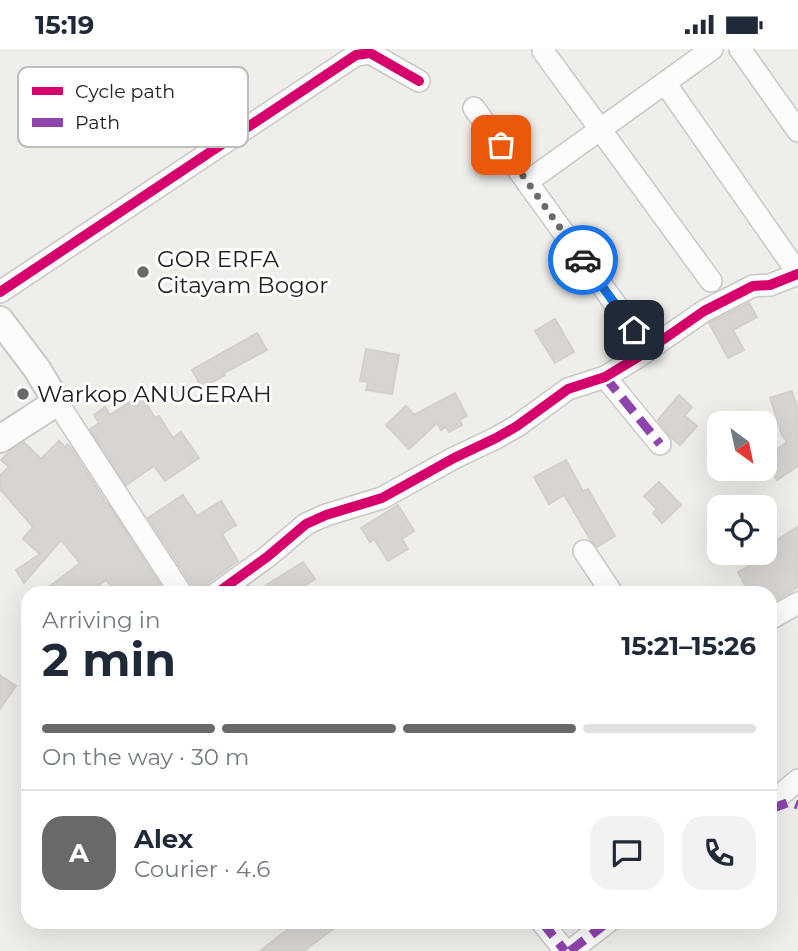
<!DOCTYPE html>
<html lang="en">
<head>
<meta charset="utf-8">
<style>
	body { margin:0; font-family:Montserrat,sans-serif; background:#f2f2f3; color:#1f2937; height:100vh; display:flex; flex-direction:column; font-size:26px; white-space:nowrap }
	* { box-sizing:border-box; margin:0 }
	p { font-size:23px; color:#747a83 }
	.icon { flex:none; width:38px; height:38px; fill:none; stroke:currentColor; stroke-width:2; stroke-linecap:round; stroke-linejoin:round }
	.map { position:relative; flex:1; overflow:hidden }
	.drawer { position:absolute; left:21px; top:537px; width:756px; height:343px; display:flex; flex-direction:column; background:#fff; border-radius:21px; box-shadow:0 7px 28px #0002 }
	.drawer>* { flex:none }
	.needle { width:46px; rotate:147deg }
	.fabs { position:absolute; left:707px; top:362px; display:grid; gap:14px }
	.fabs a { display:grid; place-items:center; width:70px; height:70px; border-radius:14px; background:#fff; box-shadow:0 7px 28px #0002; font-size:35px }
	.pin { position:absolute; display:grid; place-items:center; width:60px; height:60px; color:#fff; margin:-30px; border-radius:14px; box-shadow:0 4px 10px #0006 }
	.courier { position:absolute; display:grid; place-items:center; width:70px; height:70px; margin:-35px; border:5px solid #1a73e8; border-radius:50%; background:#fff; color:#222; box-shadow:0 2px 9px #0007 }
	.headline em { font-style:normal; font-weight:700 }
	.headline div { display:flex; flex-direction:column-reverse }
	.headline { display:flex; align-items:center; justify-content:space-between; height:119px; padding:0 21px }
	h1 { font-size:46px; font-weight:700; line-height:52px }
	.bar { display:grid; grid-template-columns:repeat(4,1fr); gap:10px 7px; align-content:center; height:84px; padding:0 21px }
	.bar i { height:9px; border-radius:5px; background:#e0e1e3 }
	.bar .on { background:#6a6968 }
	.bar p { grid-column:span 4 }
	.line { display:flex; align-items:center; gap:18px; padding:0 21px; border-top:2px solid #e0e1e3 }
	.line div { flex:1 }
	.round { display:grid; place-items:center; flex:none; width:74px; height:74px; border-radius:21px; background:#f2f2f3 }
	.status { display:flex; justify-content:space-between; align-items:center; height:49px; padding:0 35px; background:#fff; direction:ltr }
	.status svg { height:19px; fill:currentColor }
	.map>svg:first-child { display:block }
</style>
</head>
<body>
<div class="status"><b>15:19</b><svg viewBox="0 0 49 12"><path d="M0 12V9h3v3zM5 12V6h3v6zM10 12V3h3v9zM15 12V0h3v12zM26 1h20v11H26zM47 4h2v5h-2z"/></svg></div>
<div class="map">
<svg width="798" height="902" viewBox="0 0 798 902">
	<rect width="100%" height="100%" fill="#f0eeeb"/>
	<g fill="#d7d4d2" stroke="#d3d0cc" stroke-width="2">
		<path d="M749,254L757,268L733,281L744,301L728,309L709,274Z"/>
		<path d="M555,270L574,303L555,314L535,282Z"/>
		<path d="M257,284L267,301L224,324L225,326L202,339L192,321Z"/>
		<path d="M366,300L399,306L392,345L366,341L368,333L360,332Z"/>
		<path d="M792,342L798,360V417L777,431L765,412V408L787,393L782,386L770,349Z"/>
		<path d="M455,344L467,367L459,371L462,376L449,383L446,378L441,381L437,374L409,400L386,376L406,357L414,366Z"/>
		<path d="M141,346L155,369L159,367L173,389L181,383L199,409L165,432L154,417L126,436L90,380L99,374L94,366L105,358L110,366Z"/>
		<path d="M679,346L692,358L685,367L697,377L680,396L671,388L658,371Z"/>
		<path d="M59,392L65,398L67,395L71,399L104,450L103,451L108,455L164,542L161,544H117L106,531L88,544H41L80,514L61,491L24,534L16,521L40,505L23,490L33,478L0,440V426L9,418L1,411L10,402L24,393L41,410Z"/>
		<path d="M566,411L583,442L588,440L615,487L597,498L590,490L564,446L549,455L534,428Z"/>
		<path d="M659,433L681,456L662,474L653,464L657,460L644,447Z"/>
		<path d="M183,446L197,467L221,452L236,476L222,485L238,512L209,533L205,538L204,544H197L148,469Z"/>
		<path d="M398,456L414,482L402,490L408,500L388,512L374,490L370,493L361,479Z"/>
		<path d="M798,478V538L770,555V544H749L738,523L757,513L752,504H765V498Z"/>
		<path d="M303,513L315,530L293,544H239L249,537L254,544Z"/>
		<path d="M0,626L16,637L0,660Z"/>
		<path d="M297,873H342L304,902H260Z"/>
	</g>
	<g fill="none" stroke-linecap="round" stroke-linejoin="round">
		<defs>
			<g id="minor">
				<path d="M740,0L798,82"/>
				<path d="M543,2L711,232"/>
				<path d="M665,34L798,224"/>
				<path d="M474,59L527,133"/>
				<path d="M0,243L356,6L370,4L419,32"/>
				<path d="M634,281L527,133L712,0"/>
				<path d="M605,328L660,395"/>
				<path d="M57,353L181,544"/>
				<path d="M584,502L612,544"/>
				<path d="M217,544L267,508L306,475L326,466L382,449L454,409L496,389L517,377L568,340L605,328L638,308L704,262L753,237L770,236L798,225"/>
				<path d="M770,570L798,554"/>
				<path d="M770,753L776,750L798,731"/>
				<path d="M542,873L565,902"/>
				<path d="M570,902L608,873"/>
			</g>
			<path id="tertiary" d="M0,271L37,320L57,353L0,390"/>
		</defs>
		<use href="#minor" stroke="#c9c8c7" stroke-width="24"/>
		<use href="#tertiary" stroke="#c9c8c7" stroke-width="30"/>
		<use href="#minor" stroke="#fdfcfc" stroke-width="21"/>
		<use href="#tertiary" stroke="#fdfcfc" stroke-width="26"/>
		<g stroke="#8e44ad" stroke-width="9" stroke-dasharray="18 9" stroke-linecap="butt">
			<path d="M605,328L660,395"/>
			<path d="M770,760L790,753L798,756"/>
			<path d="M542,873L565,902"/>
			<path d="M570,902L608,873"/>
		</g>
		<defs>
			<g id="cycleway">
				<path d="M0,243L356,6L370,4L419,32"/>
				<path d="M217,544L267,508L306,475L326,466L382,449L454,409L496,389L517,377L568,340L605,328L638,308L704,262L753,237L770,236L798,225"/>
			</g>
		</defs>
		<use href="#cycleway" stroke="#fff" stroke-width="15"/>
		<use href="#cycleway" stroke="#d6006c" stroke-width="10"/>
	</g>
	<g fill="none" stroke-linecap="round" stroke-linejoin="round">
		<path stroke="#6a6968" stroke-width="7" stroke-dasharray="0 12.6" d="M501,96L583,211"/>
		<path stroke="#1a73e8" stroke-width="9" d="M583,211L634,281"/>
	</g>
	<g fill="#6a6968" stroke="#fff" stroke-width="2.5">
		<circle cx="143" cy="223" r="7"/>
		<circle cx="23" cy="345" r="7"/>
	</g>
	<g text-anchor="middle" dominant-baseline="central" stroke-width="6" stroke-linejoin="round" paint-order="stroke">
		<g font-size="23" fill="#222" stroke="#fff" text-anchor="start">
			<text x="157" y="210">GOR ERFA<tspan x="157" dy="26">Citayam Bogor</tspan></text>
			<text x="37" y="345">Warkop ANUGERAH</text>
		</g>
	</g>
	<rect x="18" y="18" width="230" height="80" rx="10" fill="#fff" stroke="#bdbdbd" stroke-width="2"/>
	<rect x="32" y="38" width="31" height="8" fill="#d6006c"/>
	<rect x="32" y="69" width="31" height="9" fill="#8e44ad"/>
	<g font-size="19" fill="#222">
		<text x="75" y="49">Cycle path</text>
		<text x="75" y="80">Path</text>
	</g>
</svg>
<div class="fabs">
<a><svg class="needle" viewBox="-14 -14 28 28"><path d="M0-13l5 13h-10z" fill="#e53935"/><path d="M0 13l5-13h-10z" fill="#747a83"/></svg></a>
<a><svg class="icon" aria-label="locate" viewBox="0 0 24 24"><circle cx="12" cy="12" r="6"/><path d="M12 2v4M12 18v4M2 12h4M18 12h4"/></svg></a>
</div>
<div class="pin" style="left:501px;top:96px;background:#ea580c"><svg class="icon" aria-label="bag" viewBox="0 0 24 24"><path d="M5 8h14l-1 12H6zM9 8a3 3 0 0 1 6 0"/></svg></div>
<div class="pin" style="left:634px;top:281px;background:#1f2937"><svg class="icon" aria-label="home" viewBox="0 0 24 24"><path d="M3 11l9-7 9 7M6 9v11h12V9"/></svg></div>
<div class="courier" style="left:583px;top:211px"><svg class="icon" aria-label="car" viewBox="0 0 24 24"><path d="M5 17H2v-5l4-1 3-4h7l3 4 3 1v5h-3M9 17h6M6 11h13"/><circle cx="7" cy="17" r="2"/><circle cx="17" cy="17" r="2"/></svg></div>
<section class="drawer">
<div class="headline"><div><h1>2 min</h1><p>Arriving in</p></div><em>15:21–15:26</em></div>
<div class="bar"><i class="on"></i><i class="on"></i><i class="on"></i><i></i><p>On the way · 30 m</p></div>
<div class="line" style="height:126px"><b class="round" style="background:#6a6968;color:#fff">A</b><div><b>Alex</b><p>Courier · 4.6</p></div><a class="round"><svg class="icon" aria-label="chat" viewBox="0 0 24 24"><path d="M4 5h16v11H9l-5 4z"/></svg></a><a class="round"><svg class="icon" aria-label="phone" viewBox="0 0 24 24"><path d="M5 4h4l2 5-3 2q2 4 5 5l2-3 5 2v4C11 20 4 13 5 4z"/></svg></a></div>
</section>
</div>
</body>
</html>
